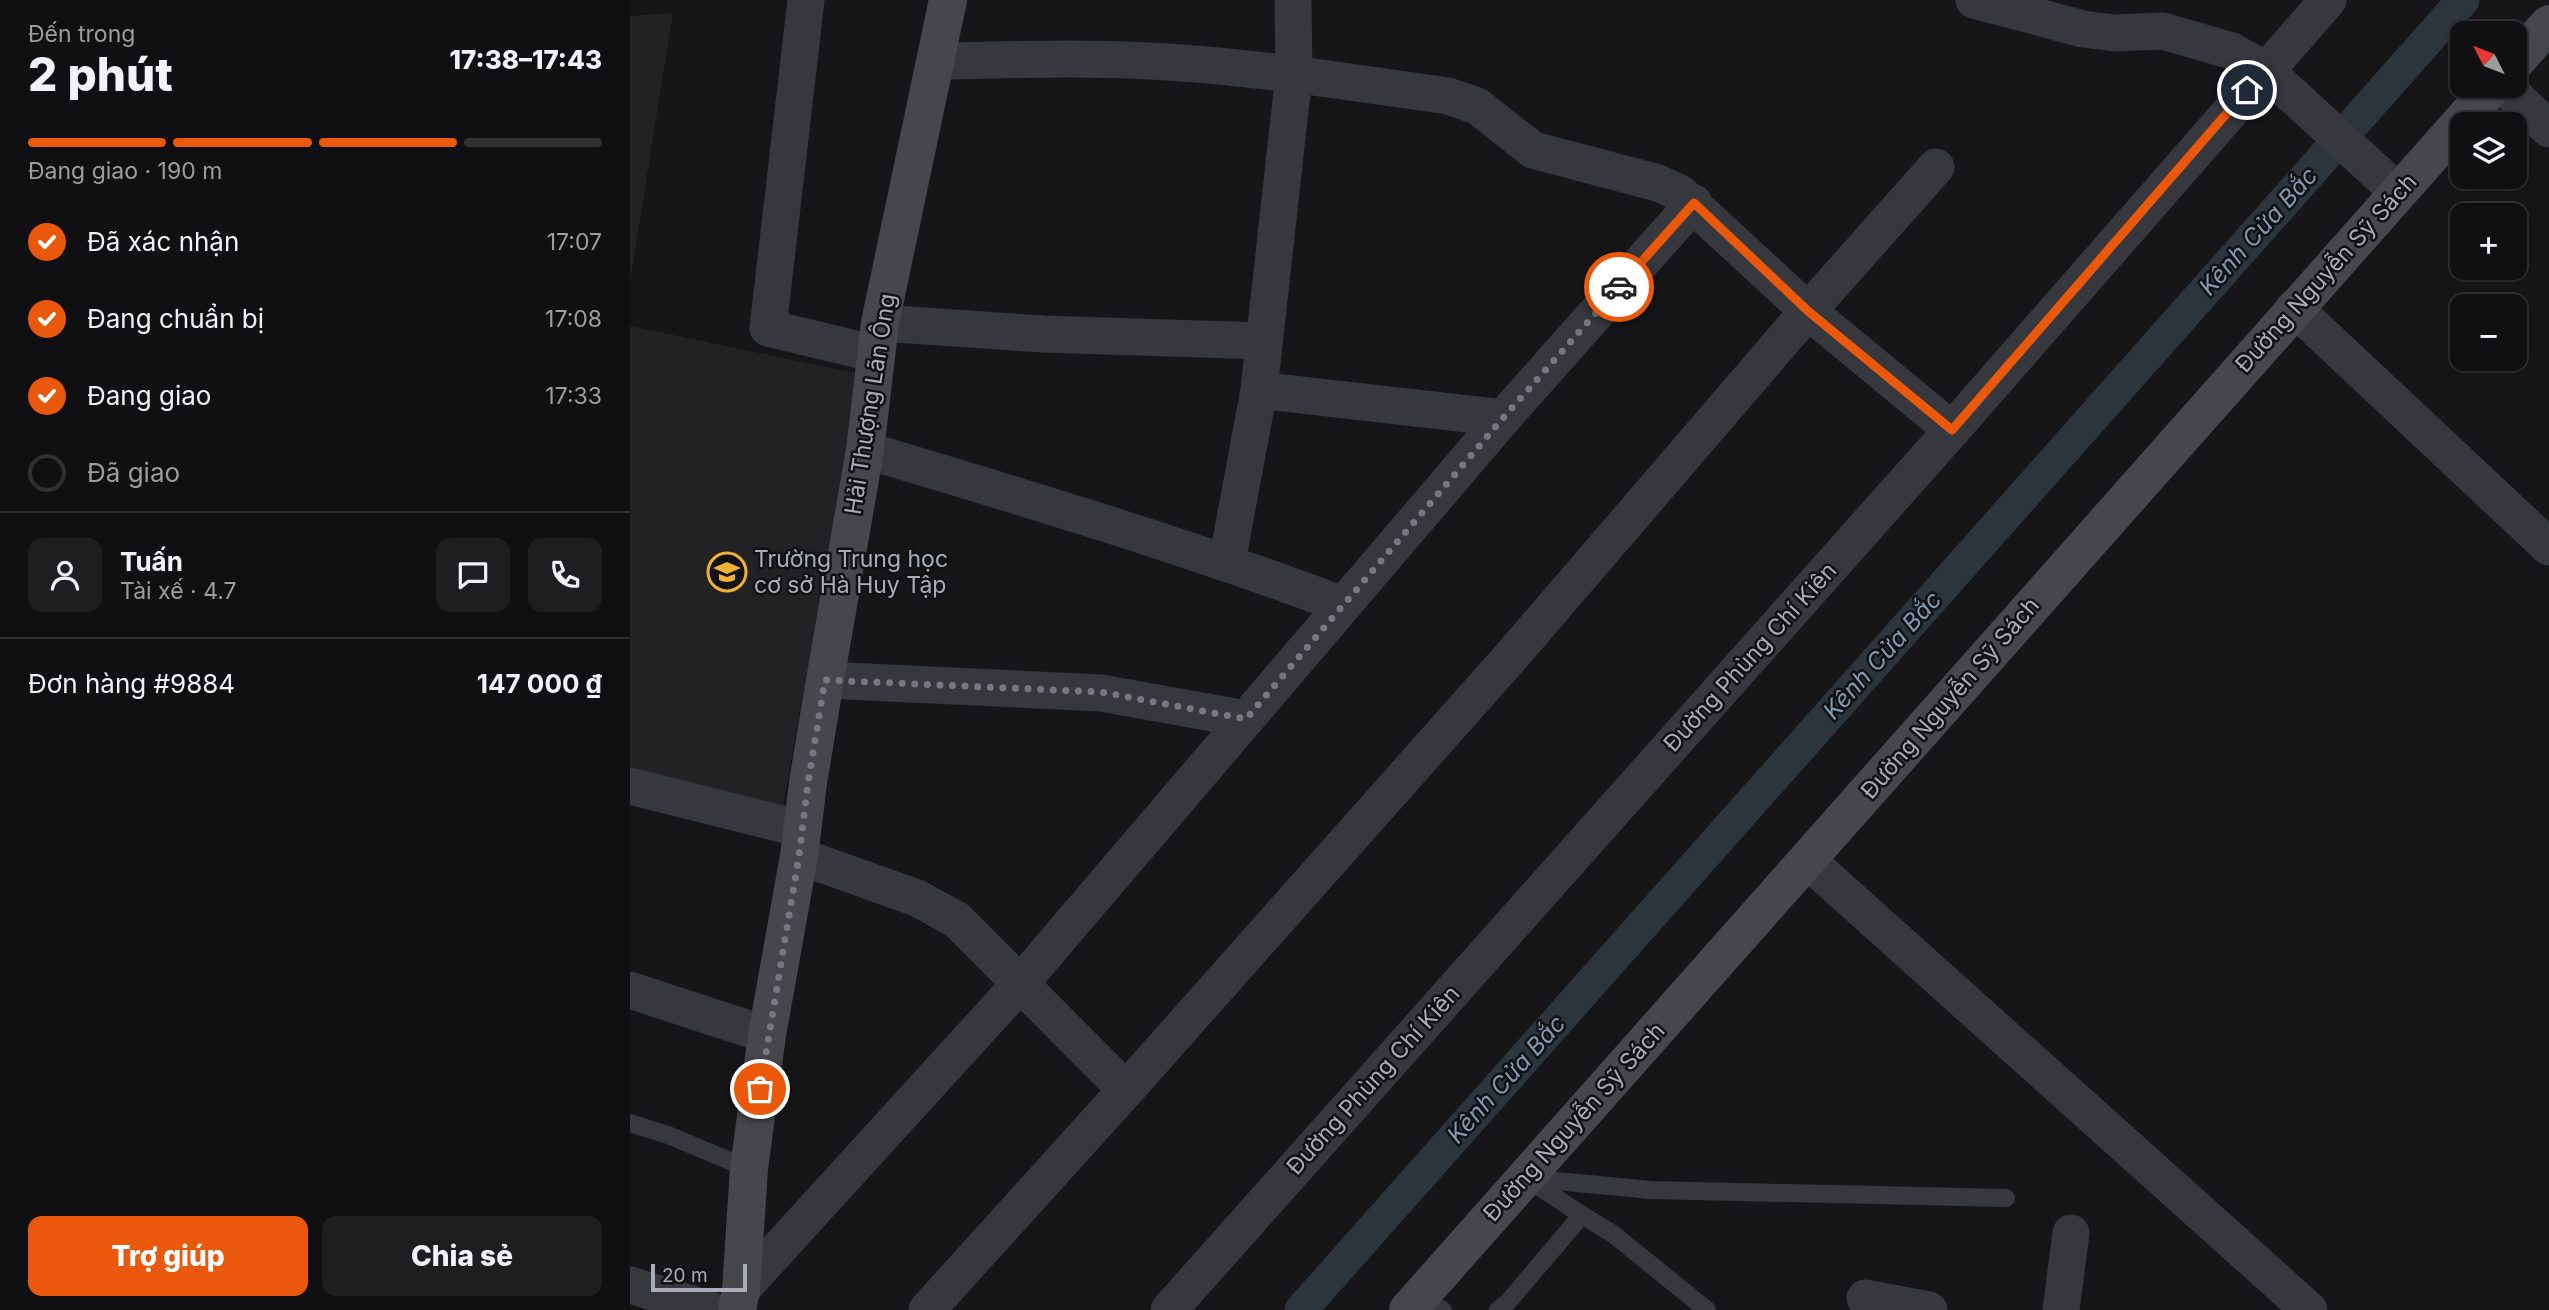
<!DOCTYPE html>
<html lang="vi">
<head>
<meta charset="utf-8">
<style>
	body { margin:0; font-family:Inter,sans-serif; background:#1e1e20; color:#f1f3f6; height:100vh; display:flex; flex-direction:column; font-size:26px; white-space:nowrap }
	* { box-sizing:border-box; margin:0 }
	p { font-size:23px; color:#9c9d9f }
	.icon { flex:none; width:38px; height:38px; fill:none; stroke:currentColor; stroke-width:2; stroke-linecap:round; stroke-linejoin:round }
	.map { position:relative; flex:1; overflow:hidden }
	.details { display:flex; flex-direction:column; background:#101012; width:630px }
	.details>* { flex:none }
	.needle { width:46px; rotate:312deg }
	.controls { position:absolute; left:1820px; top:21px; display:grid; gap:14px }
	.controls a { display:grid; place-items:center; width:77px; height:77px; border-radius:14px; background:#101012; box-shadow:0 2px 5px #0004,0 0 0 2px #303032; font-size:35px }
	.scale { position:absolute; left:21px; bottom:18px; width:96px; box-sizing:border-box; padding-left:7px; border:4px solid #a8adb8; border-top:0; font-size:19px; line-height:24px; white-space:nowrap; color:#a8adb8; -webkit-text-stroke:5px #111113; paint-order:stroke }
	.pin { position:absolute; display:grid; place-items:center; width:60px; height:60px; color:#fff; margin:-30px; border:4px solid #fff; border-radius:50%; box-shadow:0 2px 7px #0007 }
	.courier { position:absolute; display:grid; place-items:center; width:70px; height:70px; margin:-35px; border:5px solid #ea580c; border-radius:50%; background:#fff; color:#222; box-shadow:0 2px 9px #0007 }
	.headline em { font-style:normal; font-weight:800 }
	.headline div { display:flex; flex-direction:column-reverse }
	.headline { display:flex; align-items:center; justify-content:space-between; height:119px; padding:0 28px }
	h1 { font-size:46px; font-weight:800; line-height:52px }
	.bar { display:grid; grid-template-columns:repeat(4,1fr); gap:10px 7px; align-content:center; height:84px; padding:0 28px }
	.bar i { height:9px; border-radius:5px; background:#303032 }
	.bar .selected { background:#ea580c }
	.bar p { grid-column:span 4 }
	.line { display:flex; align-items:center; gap:18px; padding:0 28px; border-top:2px solid #303032 }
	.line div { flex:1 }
	.round { display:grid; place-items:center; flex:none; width:74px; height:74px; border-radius:14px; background:#1e1e20 }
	ol { padding:0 28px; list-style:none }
	li { display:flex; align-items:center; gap:21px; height:77px }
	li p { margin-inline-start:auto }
	li .icon { padding:7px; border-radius:50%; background:#ea580c; color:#fff; stroke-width:4 }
	li:last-child { color:#9c9d9f }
	li i { width:38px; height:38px; border:4px solid #303032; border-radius:50% }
	.primary-button { display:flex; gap:14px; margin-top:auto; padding:14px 28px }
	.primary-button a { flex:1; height:80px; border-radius:14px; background:#ea580c; color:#fff; font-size:28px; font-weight:800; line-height:80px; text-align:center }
	.primary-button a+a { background:#1e1e20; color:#f1f3f6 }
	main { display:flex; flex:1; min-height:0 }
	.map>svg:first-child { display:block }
</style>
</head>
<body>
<main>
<section class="details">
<div class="headline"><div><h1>2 phút</h1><p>Đến trong</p></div><em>17:38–17:43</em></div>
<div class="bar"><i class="selected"></i><i class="selected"></i><i class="selected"></i><i></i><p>Đang giao · 190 m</p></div>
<ol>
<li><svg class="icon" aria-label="check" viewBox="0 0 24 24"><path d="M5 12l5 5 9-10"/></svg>Đã xác nhận<p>17:07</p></li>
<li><svg class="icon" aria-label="check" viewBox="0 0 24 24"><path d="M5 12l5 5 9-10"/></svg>Đang chuẩn bị<p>17:08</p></li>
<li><svg class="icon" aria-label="check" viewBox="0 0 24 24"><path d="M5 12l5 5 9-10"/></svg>Đang giao<p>17:33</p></li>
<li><i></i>Đã giao</li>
</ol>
<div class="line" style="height:126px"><a class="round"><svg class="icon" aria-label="person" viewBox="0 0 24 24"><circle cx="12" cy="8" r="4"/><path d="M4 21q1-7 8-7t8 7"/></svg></a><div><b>Tuấn</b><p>Tài xế · 4.7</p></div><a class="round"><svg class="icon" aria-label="chat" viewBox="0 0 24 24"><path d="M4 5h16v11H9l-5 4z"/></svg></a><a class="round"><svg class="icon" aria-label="phone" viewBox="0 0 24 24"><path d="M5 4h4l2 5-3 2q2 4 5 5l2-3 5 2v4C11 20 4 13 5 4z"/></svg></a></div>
<div class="line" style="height:91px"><div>Đơn hàng #9884</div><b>147 000 ₫</b></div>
<div class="primary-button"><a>Trợ giúp</a><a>Chia sẻ</a></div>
</section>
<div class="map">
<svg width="1919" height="1310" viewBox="0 0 1919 1310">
	<rect width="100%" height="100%" fill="#161618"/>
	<g fill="#222225">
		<path d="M43,13L0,282V16Z"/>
		<path d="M0,326L230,374L153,807L0,770Z"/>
	</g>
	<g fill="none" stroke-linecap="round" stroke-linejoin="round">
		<path stroke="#2c353c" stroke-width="33" d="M671,1310L1833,0"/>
		<g stroke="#37383d" stroke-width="18">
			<path d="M0,1123L38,1135L119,1169"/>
			<path d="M895,1178L1021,1190L1376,1198"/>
			<path d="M952,1215L983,1234L1077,1310"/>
			<path d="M789,1298L813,1310"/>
			<path d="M868,1310L878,1302L952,1215L897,1179"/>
		</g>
		<g stroke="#37383d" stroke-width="37">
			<path d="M176,0L138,328L246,354"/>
			<path d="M1344,0L1453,29L1484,33L1533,31L1602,51L1635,70L1768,192"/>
			<path d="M306,61C377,60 449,57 520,61C620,66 719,82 818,96L847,106L903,150L1028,183L1050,193L1178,311L1322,430"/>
			<path d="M1874,86L1919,129"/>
			<path d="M1664,308L1919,547"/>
			<path d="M250,323L413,334L634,341"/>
			<path d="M629,390L873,418"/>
			<path d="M235,450C396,498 556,546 713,605"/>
			<path d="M597,562L629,390L664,74L663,0"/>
			<path d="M195,680L471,693L616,719"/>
			<path d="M0,786L172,829"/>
			<path d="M169,856L287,898L327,920L496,1090"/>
			<path d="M1177,860L1679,1310"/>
			<path d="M0,990L137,1035"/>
			<path d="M0,1285L81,1310"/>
			<path d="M111,1290L389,985L873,418L1064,203"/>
			<path d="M1235,1298L1299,1310"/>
			<path d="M297,1310L496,1090L885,652L1178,311L1306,167"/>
			<path d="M539,1310L1322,430L1698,0"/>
			<path d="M1431,1310L1441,1233"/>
		</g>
		<g stroke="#45474d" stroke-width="38">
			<path d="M1885,62L1919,24"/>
			<path d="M107,1310L111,1290L119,1169L137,1035L169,856L178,783L195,680L235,450L250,323L318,0"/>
			<path d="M778,1310L1863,86"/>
		</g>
	</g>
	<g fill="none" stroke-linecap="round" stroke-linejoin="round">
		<path stroke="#757880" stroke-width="7" stroke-dasharray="0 12.6" d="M130,1089L169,856L178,783L195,680L471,692L616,719L873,418L989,287"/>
		<path stroke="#ea580c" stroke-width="9" d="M989,287L1064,203L1178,311L1322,430L1617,90"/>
	</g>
	<defs>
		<symbol id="school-ring" viewBox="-11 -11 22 22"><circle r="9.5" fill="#111113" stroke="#f2b134" stroke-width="1.5"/><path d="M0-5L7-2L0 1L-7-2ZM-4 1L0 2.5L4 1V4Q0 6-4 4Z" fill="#f2b134"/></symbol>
	</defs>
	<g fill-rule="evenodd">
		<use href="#school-ring" x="75" y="550" width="44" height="44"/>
	</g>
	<g text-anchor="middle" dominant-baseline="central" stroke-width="5" stroke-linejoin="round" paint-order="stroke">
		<g font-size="23" fill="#a8adb8" stroke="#111113">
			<text transform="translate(1696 273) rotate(-48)">Đường Nguyễn Sỹ Sách</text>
			<text transform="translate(240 404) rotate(-81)">Hải Thượng Lãn Ông</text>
			<text transform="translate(1120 657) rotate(-48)">Đường Phùng Chí Kiên</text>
			<text transform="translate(1320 698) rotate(-49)">Đường Nguyễn Sỹ Sách</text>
			<text transform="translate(743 1080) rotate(-48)">Đường Phùng Chí Kiên</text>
			<text transform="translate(944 1122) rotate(-48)">Đường Nguyễn Sỹ Sách</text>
		</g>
		<g font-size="23" fill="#a8adb8" stroke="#111113" text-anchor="start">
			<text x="124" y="559">Trường Trung học<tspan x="124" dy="26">cơ sở Hà Huy Tập</tspan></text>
		</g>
		<g font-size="24" font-style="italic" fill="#7f9bb3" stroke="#111113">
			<text transform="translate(1628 231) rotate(-48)">Kênh Cửa Bắc</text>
			<text transform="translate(1252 655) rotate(-48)">Kênh Cửa Bắc</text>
			<text transform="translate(876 1079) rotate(-48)">Kênh Cửa Bắc</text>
		</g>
	</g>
</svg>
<div class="controls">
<a><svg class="needle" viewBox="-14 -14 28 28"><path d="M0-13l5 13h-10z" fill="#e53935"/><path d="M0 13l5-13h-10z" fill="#9c9d9f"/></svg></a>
<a><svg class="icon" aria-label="layers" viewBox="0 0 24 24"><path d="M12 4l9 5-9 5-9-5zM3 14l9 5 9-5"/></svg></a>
<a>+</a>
<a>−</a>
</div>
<div class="scale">20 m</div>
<div class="pin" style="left:130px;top:1089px;background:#ea580c"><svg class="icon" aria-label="bag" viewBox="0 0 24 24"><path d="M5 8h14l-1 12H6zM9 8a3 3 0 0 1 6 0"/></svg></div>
<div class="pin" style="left:1617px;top:90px;background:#1f2937"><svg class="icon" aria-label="home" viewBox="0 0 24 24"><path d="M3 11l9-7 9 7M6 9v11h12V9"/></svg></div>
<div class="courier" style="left:989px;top:287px"><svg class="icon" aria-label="car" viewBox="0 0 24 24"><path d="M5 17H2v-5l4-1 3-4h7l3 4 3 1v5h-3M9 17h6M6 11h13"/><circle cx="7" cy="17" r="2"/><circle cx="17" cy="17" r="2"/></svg></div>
</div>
</main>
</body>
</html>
